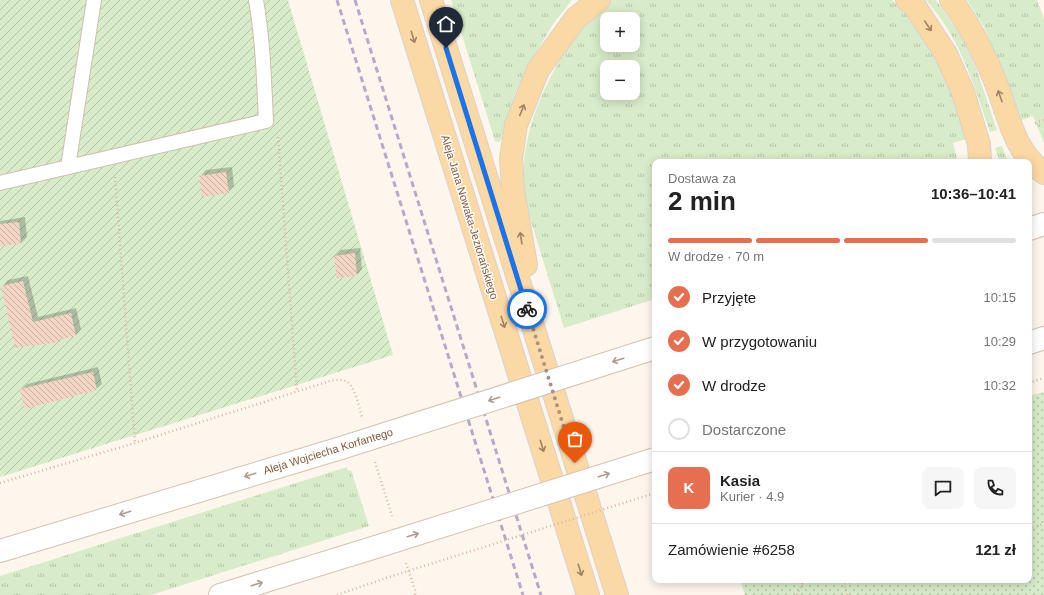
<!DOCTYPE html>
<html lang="pl">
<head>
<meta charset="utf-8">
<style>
	body { margin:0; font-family:Helvetica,sans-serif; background:#f6f6f6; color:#222; height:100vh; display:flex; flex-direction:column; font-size:15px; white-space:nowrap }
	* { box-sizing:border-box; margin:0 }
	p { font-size:13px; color:#767676 }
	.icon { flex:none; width:22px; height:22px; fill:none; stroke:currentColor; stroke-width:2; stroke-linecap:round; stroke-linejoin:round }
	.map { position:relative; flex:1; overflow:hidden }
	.details { position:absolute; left:652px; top:159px; width:380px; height:424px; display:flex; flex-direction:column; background:#fff; border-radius:8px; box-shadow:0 2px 10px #0003 }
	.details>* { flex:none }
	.buttons { position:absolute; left:600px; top:12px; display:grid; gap:8px }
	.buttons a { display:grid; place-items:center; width:40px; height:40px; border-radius:8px; background:#fff; box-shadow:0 2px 10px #0003; font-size:20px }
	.pin { position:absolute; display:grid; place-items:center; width:34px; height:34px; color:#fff; margin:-41px -17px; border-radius:50% 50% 50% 0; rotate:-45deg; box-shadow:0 0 4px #0007 }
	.pin .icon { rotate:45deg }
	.courier { position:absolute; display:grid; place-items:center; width:40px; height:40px; margin:-20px; border:3px solid #1a73e8; border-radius:50%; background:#fff; color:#222; box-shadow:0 1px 5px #0007 }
	.overview em { font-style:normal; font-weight:700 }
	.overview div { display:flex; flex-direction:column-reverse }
	.overview { display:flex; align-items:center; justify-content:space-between; height:68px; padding:0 16px }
	h1 { font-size:26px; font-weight:700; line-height:30px }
	.bar { display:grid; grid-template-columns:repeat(4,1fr); gap:6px 4px; align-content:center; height:48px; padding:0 16px }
	.bar i { height:5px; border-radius:3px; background:#e0e0e0 }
	.bar .current { background:#e76f51 }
	.bar p { grid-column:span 4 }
	.line { display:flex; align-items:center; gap:10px; padding:0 16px; border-top:1px solid #e0e0e0 }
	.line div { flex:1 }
	.round { display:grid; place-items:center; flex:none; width:42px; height:42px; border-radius:8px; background:#f6f6f6 }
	ol { padding:0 16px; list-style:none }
	li { display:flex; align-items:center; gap:12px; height:44px }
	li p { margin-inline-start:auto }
	li .icon { padding:4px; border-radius:50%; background:#e76f51; color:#fff; stroke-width:4 }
	li:last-child { color:#767676 }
	li i { width:22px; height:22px; border:2px solid #e0e0e0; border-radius:50% }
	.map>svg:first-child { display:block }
</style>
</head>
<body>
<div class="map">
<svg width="1044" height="595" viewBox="0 0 1044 595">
	<defs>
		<pattern id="grass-tufts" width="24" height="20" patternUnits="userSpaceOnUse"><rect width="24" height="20" fill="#d8ecc9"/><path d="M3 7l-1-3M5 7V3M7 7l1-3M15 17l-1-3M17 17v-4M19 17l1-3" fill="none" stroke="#b4c2a5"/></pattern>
		<pattern id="park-dots" width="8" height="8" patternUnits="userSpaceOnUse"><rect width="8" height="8" fill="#d8ecc9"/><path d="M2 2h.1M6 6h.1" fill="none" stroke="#b4c2a5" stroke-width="1.8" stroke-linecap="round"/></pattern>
		<pattern id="garden-furrows" width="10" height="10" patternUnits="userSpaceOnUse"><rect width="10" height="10" fill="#d8ecc9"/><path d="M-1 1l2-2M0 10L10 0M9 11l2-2" fill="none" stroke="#b4c2a5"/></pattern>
		<pattern id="building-back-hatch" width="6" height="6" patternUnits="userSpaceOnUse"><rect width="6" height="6" fill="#f3d5c3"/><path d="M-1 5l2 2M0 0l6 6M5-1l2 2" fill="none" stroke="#cab0a1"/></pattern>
	</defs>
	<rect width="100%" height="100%" fill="#fdf6ec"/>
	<g fill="url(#grass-tufts)" fill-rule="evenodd">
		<path d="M451,0H572L553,24L527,68L515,94L502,138L499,142L495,141Z"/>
		<path d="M612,0H892C933,36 950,89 967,139L953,143L958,162H655V299L564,328C556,301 547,274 539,247C532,225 524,202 523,179C523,139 537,101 556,67C571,41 587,17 612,0ZM607,19H633V45H607ZM607,67H633V93H607Z"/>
		<path d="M926,0H936L963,39L976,67L997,130L990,132C974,85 960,38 926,0Z"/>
		<path d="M967,0H1037L1044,19V143L1033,116L1019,121L1000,63L984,27Z"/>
		<path d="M1002,146L1008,162H1000L995,148Z"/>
		<path d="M347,467L348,471L351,470L369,526L151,595H0V576Z"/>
	</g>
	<path fill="url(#park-dots)" d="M1044,392V595H745L740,580H1029V396Z"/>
	<path fill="url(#garden-furrows)" d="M0,0H288L393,355L0,477Z"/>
	<g fill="#0003">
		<path d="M232,167L234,186L228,192L201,176L206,170Z"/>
		<path d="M25,217L27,237L21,243L0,245V221Z"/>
		<path d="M360,248L362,269L357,275L335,256L341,250Z"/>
		<path d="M28,276L38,317L76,308L81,329L76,335L62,338L59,341L16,346L3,286L8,280Z"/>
		<path d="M98,367L102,384L96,389H22L27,384Z"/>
	</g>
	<g fill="url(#building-back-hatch)">
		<path d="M226,172L229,193L202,197L199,176Z"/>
		<path d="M19,222L21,244L0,246V224Z"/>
		<path d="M355,253L357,276L337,278L334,256Z"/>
		<path d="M23,281L33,322L71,313L76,336L59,340L60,342L15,348L1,286Z"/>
		<path d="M93,372L97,390L25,409L20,389Z"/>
	</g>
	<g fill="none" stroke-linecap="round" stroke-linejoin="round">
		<defs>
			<g id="service">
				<path d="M68,167L94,0"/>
				<path d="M0,183L266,121C264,80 263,40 256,0"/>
			</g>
			<g id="secondary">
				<path d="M1029,229L1044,224"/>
				<path d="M1029,343L1044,338"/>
				<path d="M0,551L341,448"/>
				<path d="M220,595L376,547"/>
			</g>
			<g id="primary">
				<path d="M402,0L588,595"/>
				<path d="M431,0L617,595"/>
				<path d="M907,0L914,5L946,54L963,92L979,144L980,162"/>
				<path d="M951,0C970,25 984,53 996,83C1008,114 1014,152 1044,173"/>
				<path d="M526,265L513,190L511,158L516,125L538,70L576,18L599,0"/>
			</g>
		</defs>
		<use href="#service" stroke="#d1beb0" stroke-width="16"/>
		<use href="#secondary" stroke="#d6c0b0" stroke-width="24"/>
		<use href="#primary" stroke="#dad1cd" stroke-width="24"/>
		<g stroke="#d9b8a5" stroke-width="2.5" stroke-dasharray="1 3" stroke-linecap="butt">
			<path d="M1035,123L1044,120"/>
			<path d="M278,137L297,391"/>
			<path d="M115,177L135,443"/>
			<path d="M1029,383L1044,378"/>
			<path d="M375,462L392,516"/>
			<path d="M0,483L135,443L330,381C335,380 341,379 346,381C355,385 359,408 362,417"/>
			<path d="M1029,529L1044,524"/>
			<path d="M406,563L415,590V595"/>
			<path d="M337,595L386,578"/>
			<path d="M797,595L804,580"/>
			<path d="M847,595L844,584L856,580"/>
		</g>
		<use href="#service" stroke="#fff" stroke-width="14"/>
		<use href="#secondary" stroke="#fff" stroke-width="22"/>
		<use href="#primary" stroke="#fbd9a5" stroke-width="22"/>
		<g stroke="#b9a8c9" stroke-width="3" stroke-dasharray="6 4" stroke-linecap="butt">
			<path d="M337,0L523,595"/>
			<path d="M355,0L541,595"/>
		</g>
		<defs>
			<g id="secondary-bridge">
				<path d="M341,448L655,348"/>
				<path d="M376,547L655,459"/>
			</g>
		</defs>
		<use href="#secondary-bridge" stroke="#d6c0b0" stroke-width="24" stroke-linecap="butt"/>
		<path stroke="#d9b8a5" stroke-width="2.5" stroke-dasharray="1 3" stroke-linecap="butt" d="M386,578L655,493"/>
		<use href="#secondary-bridge" stroke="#fff" stroke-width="22"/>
	</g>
	<defs><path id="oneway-shaft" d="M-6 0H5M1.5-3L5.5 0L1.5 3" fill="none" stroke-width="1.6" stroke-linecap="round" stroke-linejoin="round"/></defs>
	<g stroke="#a18267">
		<use href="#oneway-shaft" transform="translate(928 26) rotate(56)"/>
		<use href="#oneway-shaft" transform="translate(413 37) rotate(73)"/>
		<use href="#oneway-shaft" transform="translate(1000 96) rotate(-109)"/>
		<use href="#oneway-shaft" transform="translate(522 110) rotate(-68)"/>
		<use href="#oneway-shaft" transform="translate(521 238) rotate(-99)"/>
		<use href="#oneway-shaft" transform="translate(503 322) rotate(73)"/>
		<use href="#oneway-shaft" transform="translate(542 446) rotate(73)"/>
		<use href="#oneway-shaft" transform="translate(580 570) rotate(73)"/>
	</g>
	<g stroke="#af9d94">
		<use href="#oneway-shaft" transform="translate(618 360) rotate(162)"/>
		<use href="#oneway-shaft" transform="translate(494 399) rotate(162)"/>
		<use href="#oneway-shaft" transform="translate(250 475) rotate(163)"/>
		<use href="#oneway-shaft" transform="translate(604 475) rotate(-17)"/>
		<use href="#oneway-shaft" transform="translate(125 513) rotate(163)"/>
		<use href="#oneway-shaft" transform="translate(413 535) rotate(-17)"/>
		<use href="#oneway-shaft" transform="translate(257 584) rotate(-17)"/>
	</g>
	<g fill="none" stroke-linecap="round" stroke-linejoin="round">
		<path stroke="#a89285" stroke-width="4" stroke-dasharray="0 7.2" d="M527,309L575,463"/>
		<path stroke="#1a73e8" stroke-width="5" d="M446,48L527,309"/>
	</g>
	<g text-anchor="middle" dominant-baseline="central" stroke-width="3" stroke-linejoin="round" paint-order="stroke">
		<g font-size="11" fill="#7a5c4d" stroke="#fffaf3">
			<text transform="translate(470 217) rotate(73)">Aleja Jana Nowaka-Jeziorańskiego</text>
			<text transform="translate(328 451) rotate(-17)">Aleja Wojciecha Korfantego</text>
		</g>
	</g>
</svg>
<div class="buttons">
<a>+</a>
<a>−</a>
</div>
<div class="pin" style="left:575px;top:463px;background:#ea580c"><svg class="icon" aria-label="bag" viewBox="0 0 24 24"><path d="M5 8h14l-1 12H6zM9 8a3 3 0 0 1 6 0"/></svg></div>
<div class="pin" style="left:446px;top:48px;background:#1f2937"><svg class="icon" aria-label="home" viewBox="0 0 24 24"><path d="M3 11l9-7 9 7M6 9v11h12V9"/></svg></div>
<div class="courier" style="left:527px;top:309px"><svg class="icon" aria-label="bike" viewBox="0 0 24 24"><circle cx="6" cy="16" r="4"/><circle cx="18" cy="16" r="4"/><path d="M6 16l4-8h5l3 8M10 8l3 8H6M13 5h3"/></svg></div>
<section class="details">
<div class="overview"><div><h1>2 min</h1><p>Dostawa za</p></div><em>10:36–10:41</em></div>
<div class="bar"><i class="current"></i><i class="current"></i><i class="current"></i><i></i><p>W drodze · 70 m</p></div>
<ol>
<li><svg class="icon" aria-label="check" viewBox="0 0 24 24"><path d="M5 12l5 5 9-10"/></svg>Przyjęte<p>10:15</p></li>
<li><svg class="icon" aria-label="check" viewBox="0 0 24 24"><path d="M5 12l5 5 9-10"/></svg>W przygotowaniu<p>10:29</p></li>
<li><svg class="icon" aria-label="check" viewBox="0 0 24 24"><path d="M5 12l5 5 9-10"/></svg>W drodze<p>10:32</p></li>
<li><i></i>Dostarczone</li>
</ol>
<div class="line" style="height:72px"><b class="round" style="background:#e76f51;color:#fff">K</b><div><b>Kasia</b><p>Kurier · 4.9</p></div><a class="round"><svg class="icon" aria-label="chat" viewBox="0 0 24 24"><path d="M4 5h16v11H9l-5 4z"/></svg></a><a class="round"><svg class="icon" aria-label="phone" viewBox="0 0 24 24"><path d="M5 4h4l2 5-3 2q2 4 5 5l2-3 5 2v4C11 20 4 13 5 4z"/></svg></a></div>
<div class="line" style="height:52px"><div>Zamówienie #6258</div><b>121 zł</b></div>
</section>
</div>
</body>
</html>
